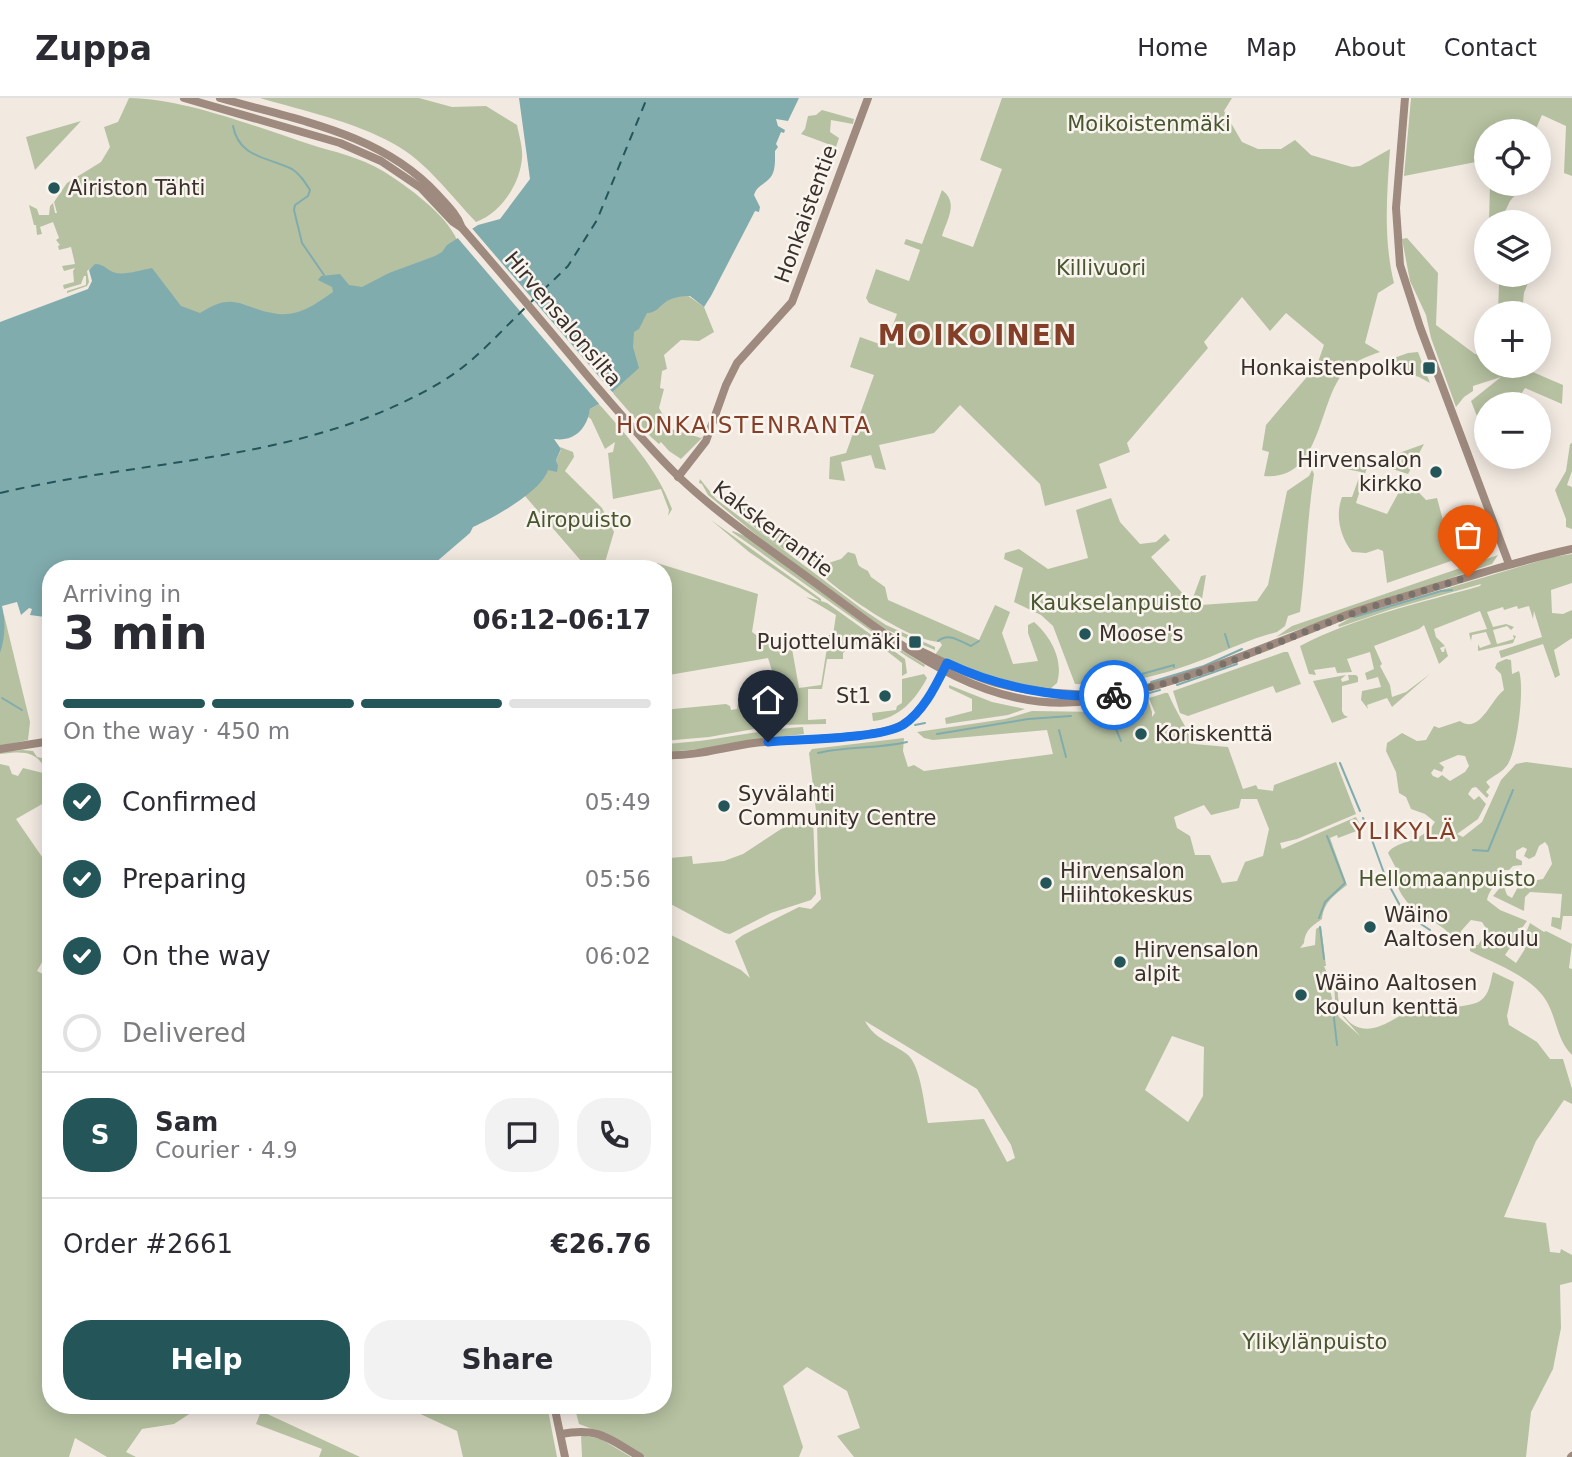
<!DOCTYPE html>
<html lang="en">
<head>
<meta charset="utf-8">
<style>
	body { margin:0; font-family:"DejaVu Sans",sans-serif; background:#f2f2f3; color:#2b2b33; height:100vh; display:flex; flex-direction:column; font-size:26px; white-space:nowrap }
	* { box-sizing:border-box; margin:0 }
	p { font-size:23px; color:#7c7c81 }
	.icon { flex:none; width:38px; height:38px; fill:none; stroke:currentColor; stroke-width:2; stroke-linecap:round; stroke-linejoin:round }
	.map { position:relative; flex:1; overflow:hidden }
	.drawer { position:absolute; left:42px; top:462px; width:630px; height:854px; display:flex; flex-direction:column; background:#fff; border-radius:28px; box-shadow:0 4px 18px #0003 }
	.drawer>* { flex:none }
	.buttons { position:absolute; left:1474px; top:21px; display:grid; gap:14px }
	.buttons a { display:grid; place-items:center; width:77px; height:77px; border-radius:50%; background:#fff; box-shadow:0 4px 18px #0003; font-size:35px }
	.pin { position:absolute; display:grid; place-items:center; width:60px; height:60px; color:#fff; margin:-72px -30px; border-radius:50% 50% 50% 0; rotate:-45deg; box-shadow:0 0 7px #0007 }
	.pin .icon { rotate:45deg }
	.courier { position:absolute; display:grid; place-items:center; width:70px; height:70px; margin:-35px; border:5px solid #1a73e8; border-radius:50%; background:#fff; color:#222; box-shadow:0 2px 9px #0007 }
	.head em { font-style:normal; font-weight:600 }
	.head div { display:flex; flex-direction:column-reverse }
	.head { display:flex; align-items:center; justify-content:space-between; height:119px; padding:0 21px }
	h1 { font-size:46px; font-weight:600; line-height:52px }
	.bar { display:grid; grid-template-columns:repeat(4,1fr); gap:10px 7px; align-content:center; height:84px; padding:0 21px }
	.bar i { height:9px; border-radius:5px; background:#e1e1e2 }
	.bar .on { background:#235559 }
	.bar p { grid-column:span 4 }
	.line { display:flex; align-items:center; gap:18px; padding:0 21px; border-top:2px solid #e1e1e2 }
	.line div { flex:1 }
	.round { display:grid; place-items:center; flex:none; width:74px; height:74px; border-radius:28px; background:#f2f2f3 }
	ol { padding:0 21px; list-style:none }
	li { display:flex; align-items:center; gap:21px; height:77px }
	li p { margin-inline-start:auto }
	li .icon { padding:7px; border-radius:50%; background:#235559; color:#fff; stroke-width:4 }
	li:last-child { color:#7c7c81 }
	li i { width:38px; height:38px; border:4px solid #e1e1e2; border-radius:50% }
	.action { display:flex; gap:14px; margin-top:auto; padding:14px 21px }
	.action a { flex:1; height:80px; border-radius:28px; background:#235559; color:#fff; font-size:28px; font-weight:600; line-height:80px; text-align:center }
	.action a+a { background:#f2f2f3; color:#2b2b33 }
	header { display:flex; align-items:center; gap:42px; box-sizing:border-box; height:98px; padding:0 35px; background:#fff; border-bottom:2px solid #e1e1e2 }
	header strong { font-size:33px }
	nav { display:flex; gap:38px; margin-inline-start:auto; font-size:24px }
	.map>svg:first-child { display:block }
</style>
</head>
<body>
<header>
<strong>Zuppa</strong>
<nav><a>Home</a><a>Map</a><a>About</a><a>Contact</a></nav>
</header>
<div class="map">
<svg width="1572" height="1359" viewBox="0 0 1572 1359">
	<rect width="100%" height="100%" fill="#f2eae1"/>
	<g fill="#b6c1a1" fill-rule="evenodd">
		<path d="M129,0C183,0 256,29 309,46C334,54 360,59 383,73C407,88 446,116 457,142L452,144L442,181L230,231L91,170L87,173L89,184L87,188L67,195V193L86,187V178H84L81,186L64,191L63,187L74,184L73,173L75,170L64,173L62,168L75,166L71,149L59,152L58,148L60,147L56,142L59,140L53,124L40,129L42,136L37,137L36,127H34L29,107L37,111L39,117H49L50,108L53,105L55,115H57L54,104L67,85L101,64L110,49L104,29L118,24Z"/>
		<path d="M260,0H419L452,9L486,8L517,27C519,37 523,50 522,60C520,86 501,115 476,124C451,98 426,63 394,46C353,23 304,13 260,0Z"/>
		<path d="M1002,0H1232L1224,13L1242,44L1258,51H1281L1295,42L1311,57L1352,69L1360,68L1390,51C1387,96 1383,140 1394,185L1378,195L1365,245L1380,254C1366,259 1353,263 1343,275C1317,308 1321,383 1264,378L1269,354L1262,352L1266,327L1317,267L1324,247L1286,215L1270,233L1242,199L1204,244L1208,250L1127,345L1130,354L1099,366L1107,390L1045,408L1040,386L960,307L934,335L879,347L886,372L875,370L871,357L841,364L845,383L829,381L830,359L846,355L874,277L850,269L860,239L885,248L897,216L869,205L866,200L876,171L909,183L920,152L904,146L906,141L922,146L942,92C959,105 947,121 942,138L973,149L1002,71L980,62Z"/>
		<path d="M1411,0H1572V78L1564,75L1566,28L1542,17L1535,33H1486V62L1404,78Z"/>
		<path d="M822,12L854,21L853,26L831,22L830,34L839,40L836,49L801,36L805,31L808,18L816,17Z"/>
		<path d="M81,23L35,72L26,39Z"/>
		<path d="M1490,86H1524L1510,103L1500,124H1489Z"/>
		<path d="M1407,140L1438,175L1436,227L1475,256L1486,257V268H1519L1563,287L1562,306L1525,290L1516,304L1517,306H1486V341L1471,303L1501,279L1473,288V293L1464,299L1456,309L1431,240L1426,217L1410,183L1402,141Z"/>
		<path d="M1491,177H1531L1524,195L1522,215H1498L1499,186Z"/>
		<path d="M663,180L704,209L714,234L699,243L681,242L664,257L667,271L662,273L660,290L664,291L659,310L671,331L701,340L705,337L681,361L669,353L661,344L659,346L651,339L599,279Z"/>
		<path d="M1418,254L1430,285L1419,279L1377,266L1408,255Z"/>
		<path d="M599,306C627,338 657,370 672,411L668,418L669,412L661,391L613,401L608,355L613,354L615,344L605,351L591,321L588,319L590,311Z"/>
		<path d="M1572,345V373L1567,387L1572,389V431L1566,429V421L1555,392L1566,373L1570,346Z"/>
		<path d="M1424,346L1408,376L1374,365L1375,362L1388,359Z"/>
		<path d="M560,349L573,354L574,359L565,373L602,410L614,434L603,471H588L525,398L514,395L557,365L556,362L561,352Z"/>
		<path d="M1345,354L1369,363L1356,405L1387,416L1406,381L1426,402L1437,400L1450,448L1482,437L1486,451L1387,485L1383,453L1378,451L1366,455L1352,454C1340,438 1335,418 1342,399H1352L1361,374L1346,371L1343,368Z"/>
		<path d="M1312,372L1314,376C1307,422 1306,467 1300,514L1288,518L1285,528L1277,534C1253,540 1232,550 1210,559C1167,576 1121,589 1075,586L1053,528L1041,517L1014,504L1023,470L1004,461L1005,455L1019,451L1048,471L1088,460L1076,412L1111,400L1120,424L1140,446L1156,444L1165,436L1170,442L1151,459L1191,505L1201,478L1206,477L1201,507L1257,503L1268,487L1287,393L1309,378Z"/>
		<path d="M700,381L716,401L862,511L886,527L935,549V552L885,531L777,454L708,397L702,386L699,385Z"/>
		<path d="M736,400L792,439L816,461V463C796,468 743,420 728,406V402Z"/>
		<path d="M711,422L821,501V503L827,505L905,561L907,575L902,578V565C877,546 872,535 843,555V561H827L822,591H808V622L826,621V626L776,627L709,639L663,643V612L726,606L730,608L731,612L737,611L738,605L743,603V597L778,592L768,560L663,578V471H656L657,465L758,496L752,534L783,556L792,551L799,590L821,587L829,537H833L836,517L806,499L820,503L749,454Z"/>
		<path d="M733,433L747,439L895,548L925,567L924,569L906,558L732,434Z"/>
		<path d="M848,454L855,456C860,469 855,466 868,473L871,479L885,489L888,502L979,542L995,507L1010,514L1002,535L1013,566L1038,563L1028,535V527L1034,524C1051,539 1064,562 1057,585L1050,591L998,583L935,557L942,547L940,544C908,543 839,494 816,472V469L841,461Z"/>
		<path d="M1572,456V485L1551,492L1552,515L1563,516L1572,512V540L1554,552L1560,577L1555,580L1543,546L1501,560L1499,553L1542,539L1534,513L1533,521L1529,508L1518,511L1517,508L1504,512L1503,509L1487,514L1493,529L1506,526L1514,529L1511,532L1507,528L1493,532L1497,546L1514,541L1513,537L1516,538L1513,545L1478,553V546L1480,550L1491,546L1486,534L1472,537L1471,543L1469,535L1487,531L1480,513L1434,531L1436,539L1445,548L1440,550L1442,554H1444L1445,549L1448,558L1439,566L1424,527L1419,531L1374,548L1382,566L1380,568L1390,587L1392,599L1406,594L1430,576L1392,609L1387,600L1367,607L1368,611L1361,602L1362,593L1381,589L1378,579L1367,582L1365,575L1374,571L1370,554L1347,561L1352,574L1337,575L1335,569L1314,572L1316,577L1309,576L1300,548C1355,519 1421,505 1480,488L1481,486L1392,511L1339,529L1338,527L1352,519L1552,459Z"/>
		<path d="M1498,457L1492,466L1276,539L1292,528Z"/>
		<path d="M0,515L4,517L30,624L28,642L0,648Z"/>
		<path d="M1284,554H1288L1301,586L1276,595L1273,588L1188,618L1180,615L1173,593Z"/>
		<path d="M1506,561L1511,562L1512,576L1519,573C1525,590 1517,652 1508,666C1502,675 1494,677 1486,684L1490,689L1486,694L1489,697L1487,700L1476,689L1472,690L1468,696L1474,702L1479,698L1486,706L1478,721L1457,736L1463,739L1482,724L1501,682L1516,666L1526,664L1572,670V818H1563L1561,832L1551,828L1552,819L1560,820L1562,796L1530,794L1525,799L1524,813L1493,798L1503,786L1507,797L1512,800L1519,787L1525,788L1532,783L1543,781L1552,766L1548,748L1545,744L1539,748L1535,758L1529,761L1524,758L1527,751L1523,749L1516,753V760L1522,763V767L1513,768L1509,772H1503C1500,784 1489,790 1487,802L1500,812L1527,823L1522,830H1518L1516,841L1505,857L1516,865L1525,851L1521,847L1530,825L1544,834L1546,833L1572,846L1569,870L1572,871V957C1557,942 1557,922 1547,904C1532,878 1495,866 1470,853V847H1478L1484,838L1487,840L1494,839L1493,834L1489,835L1482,824L1471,822L1461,833L1458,845C1436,815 1408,823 1394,779L1399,776L1388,755C1397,741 1421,747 1435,724L1425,716L1411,711L1406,699L1399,695L1396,674L1386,653L1387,645L1402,635L1417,643L1426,642L1434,628L1439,630L1460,623C1480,637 1491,601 1504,592L1501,576L1495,570L1497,565ZM1458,657L1465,658L1469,668L1465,674L1450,683L1442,677L1438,680L1433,678L1431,675L1434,671L1442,674L1444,669L1439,665Z"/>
		<path d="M924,576L927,580C916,601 899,621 873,623L872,615L896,612L897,608L902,605V581Z"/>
		<path d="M1346,577L1341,581L1342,584L1349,582L1348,577H1356L1358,579V584L1342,588V613L1344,617L1348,619L1332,625L1313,583Z"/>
		<path d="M949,587L992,604L1025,611L1008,617L946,626L945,620L972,613V601L949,590Z"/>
		<path d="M1165,595H1168C1176,614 1186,628 1194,646L1228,649L1243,691L1256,687L1258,691L1273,693L1274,687L1336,664L1356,716L1297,741L1280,745L1282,751L1356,719L1362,731L1338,740L1337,737L1330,740L1347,787C1335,797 1324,803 1322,821C1312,828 1305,832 1304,845L1300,850L1315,847L1316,831L1321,828L1326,868H1324L1330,882L1328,883L1334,909L1339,919L1360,938L1339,914L1335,903L1334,884L1339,883C1333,910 1350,940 1380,928C1392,924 1403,914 1415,912C1431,909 1467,911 1480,903C1490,896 1490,885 1493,874L1514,884L1507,918L1509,927L1537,944L1550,961H1563L1572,991V1006L1564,1002L1536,1043L1504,1119L1546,1125L1550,1154L1560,1155L1561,1151L1572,1157V1184L1560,1187L1561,1230L1553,1271L1531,1314L1526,1359H854L837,1338L860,1330L847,1293L807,1269L783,1288L803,1349L799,1359H645L611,1338L579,1326L574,1307H663V833L741,872L750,880L735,843L743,837L799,809L811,811L821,801L818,772L817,721L809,655L812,651L904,640L903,653L908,669L914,667L924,673L1053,656L1047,632L933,642L924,640L917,634L1005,621L1032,613L1101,614L1147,600L1152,614V619L1155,615L1149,600ZM1241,701H1257L1269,731L1263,758L1245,764L1237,783L1222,785L1210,757H1195L1190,738L1177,730L1174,719L1204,707L1211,717L1239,710ZM865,923L977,991L1011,1047L1015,1060L1007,1064L984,1021L928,1025C924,1007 921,969 908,957C893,945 875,942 865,923ZM1172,938L1204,949L1203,998L1188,1024L1145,992Z"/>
		<path d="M803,629L804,636C757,641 711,652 663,654V646C710,644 756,632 803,629Z"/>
		<path d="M23,652L33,653L37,659L42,660L51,685V701L16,721L51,772V849L37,873L51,880V1307H198L197,1311L174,1326L142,1331L126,1354L136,1359H107L75,1340L69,1359H0V666L9,668L12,676L18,678L23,670L47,676C39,652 23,653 0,656V654Z"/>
		<path d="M811,719H813L816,796L811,802L771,815L730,836L725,835L663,802V770H667V764L670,760L692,758L693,766L724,763L743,756L781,731Z"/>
		<path d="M401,1307H547L557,1359H463L457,1333Z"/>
		<path d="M261,1313L360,1359H319L322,1351L256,1326Z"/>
		<path d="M581,1337L601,1341L631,1359H582Z"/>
	</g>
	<path fill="#81acae" d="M519,0H799L788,23L776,21L778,28L785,32L784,35L781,34L776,46L778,49L775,53C775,62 776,75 769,81C762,88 757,88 754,97L760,109L759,114L755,113L711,198L704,209L690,198C682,198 674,199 667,203C659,208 657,215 647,215L639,231L634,234L633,249L639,270L599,306L590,311C587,331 574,344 554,341L561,351L556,362L558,368L557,374L548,372C541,394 493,420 473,429L470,435L428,471H51V526L45,519L30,517L32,511L29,510L21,517L17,504L2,508C6,524 5,540 0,555V224L88,191L92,183L89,172L95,166C105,166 107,173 116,175C126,177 141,172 152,170L181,208L200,215C237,191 242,212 278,216C301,218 315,206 333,194L332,189L318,182L321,178L340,176L349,187L362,189L389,175L435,158L442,154L447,147L478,127L500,121L530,81Z"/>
	<path fill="#f2eae1" d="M470,128L614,296L601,308L456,138Z"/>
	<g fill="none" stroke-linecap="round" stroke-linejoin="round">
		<g stroke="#81acae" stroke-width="2">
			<path d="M233,28C239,60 268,59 292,71C300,76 305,84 310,92L308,98L295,107L294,112L302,145L324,177"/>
			<path d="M1354,519L1441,493L1452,492"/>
			<path d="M1225,536L1229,549"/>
			<path d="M938,543C949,534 959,543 971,548L979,543"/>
			<path d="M1101,584L1131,579L1174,567V569"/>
			<path d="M1151,584L1204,568L1242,551"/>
			<path d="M1177,587L1237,566"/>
			<path d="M2,600L22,612"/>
			<path d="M1096,610L1160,592"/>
			<path d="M1090,618L1109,619L1115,626"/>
			<path d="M915,627L925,625"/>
			<path d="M1116,631L1121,643"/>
			<path d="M1059,632L1066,659"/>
			<path d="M937,636L1028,621L1071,618"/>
			<path d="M818,655C847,648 877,651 907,644"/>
			<path d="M1340,665L1360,713"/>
			<path d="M1363,720L1366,727"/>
			<path d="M1372,742L1384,775"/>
			<path d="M1473,752L1488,753L1513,692"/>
			<path d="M1387,782L1388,785"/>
			<path d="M1390,789L1404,815L1430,832"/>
			<path d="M1319,820L1325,804L1345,785L1327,738"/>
			<path d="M1320,829L1324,861"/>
			<path d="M1333,911L1337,947"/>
		</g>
		<g stroke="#235559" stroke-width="2" stroke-dasharray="9 7" stroke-linecap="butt">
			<path d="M531,204L568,168L597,122L647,0"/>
			<path d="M0,395C149,360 312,364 446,281C475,263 500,234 525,210"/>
		</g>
		<g stroke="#9e8a7e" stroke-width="8">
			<path d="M184,0L340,45L381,63L421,90L453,124L462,130C504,178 545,227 586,276C616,311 646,347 679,379C719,417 765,448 810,481C891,540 984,621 1093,602C1180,587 1262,550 1344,518C1370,508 1398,501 1426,492C1474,477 1522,462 1572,451"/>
			<path d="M220,0C296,22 381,35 437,96C447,107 457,116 462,130"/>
			<path d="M1405,0L1396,110L1400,167L1420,229L1509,466"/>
			<path d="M678,379L706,343L726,287L737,265L792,204L868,0"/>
			<path d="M916,551C942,563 968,577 996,585C1029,594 1064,596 1098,597"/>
			<path d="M46,644L51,668"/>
			<path d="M0,651L51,643"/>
			<path d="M663,657C694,659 724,649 754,645C788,641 879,642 903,626C925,613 936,587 947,565"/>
			<path d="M554,1307L565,1359"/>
			<path d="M561,1336C599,1329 608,1340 640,1359"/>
			<path d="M1571,1359L1572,1358"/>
		</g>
	</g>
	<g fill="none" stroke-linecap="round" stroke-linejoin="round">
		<path stroke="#7a716b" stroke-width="7" stroke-dasharray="0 12.6" d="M1114,597C1195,583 1270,546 1346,518C1386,503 1427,492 1468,479"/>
		<path stroke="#1a73e8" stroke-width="9" d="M768,644C799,641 880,641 903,627C924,613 936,587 947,565C995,588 1060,602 1114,597"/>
	</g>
	<g fill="#235559" stroke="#faf4ee" stroke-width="2.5">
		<circle cx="54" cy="90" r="7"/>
		<rect x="1422" y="263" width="14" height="14" rx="3.5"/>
		<circle cx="1436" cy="374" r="7"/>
		<circle cx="1085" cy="536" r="7"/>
		<rect x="908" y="537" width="14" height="14" rx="3.5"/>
		<circle cx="885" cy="598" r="7"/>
		<circle cx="1141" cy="636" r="7"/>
		<circle cx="724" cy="708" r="7"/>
		<circle cx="1046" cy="785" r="7"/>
		<circle cx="1370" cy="829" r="7"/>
		<circle cx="1120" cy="864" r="7"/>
		<circle cx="1301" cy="897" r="7"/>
	</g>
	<g text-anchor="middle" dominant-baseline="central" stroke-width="5" stroke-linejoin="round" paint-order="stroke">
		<g font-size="21" fill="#485630" stroke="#faf4ee">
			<text x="1149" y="26">Moikoistenmäki</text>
			<text x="1101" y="170">Killivuori</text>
			<text x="579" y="422">Airopuisto</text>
			<text x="1116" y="505">Kaukselanpuisto</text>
			<text x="1447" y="781">Hellomaanpuisto</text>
			<text x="1315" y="1244">Ylikylänpuisto</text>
		</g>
		<g font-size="21" fill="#39302b" stroke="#faf4ee" text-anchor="start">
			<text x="68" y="90">Airiston Tähti</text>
			<text x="1415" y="270" text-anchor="end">Honkaistenpolku</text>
			<text x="1422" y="362" text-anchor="end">Hirvensalon<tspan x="1422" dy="24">kirkko</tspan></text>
			<text x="1099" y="536">Moose's</text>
			<text x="901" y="544" text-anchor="end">Pujottelumäki</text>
			<text x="871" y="598" text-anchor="end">St1</text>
			<text x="1155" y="636">Koriskenttä</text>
			<text x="738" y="696">Syvälahti<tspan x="738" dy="24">Community Centre</tspan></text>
			<text x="1060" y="773">Hirvensalon<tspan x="1060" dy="24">Hiihtokeskus</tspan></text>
			<text x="1384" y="817">Wäino<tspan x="1384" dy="24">Aaltosen koulu</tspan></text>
			<text x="1134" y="852">Hirvensalon<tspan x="1134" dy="24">alpit</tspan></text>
			<text x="1315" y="885">Wäino Aaltosen<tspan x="1315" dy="24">koulun kenttä</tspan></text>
		</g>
		<g font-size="21" fill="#39302b" stroke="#faf4ee">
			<text transform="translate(806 116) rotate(-70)">Honkaistentie</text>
			<text transform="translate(563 221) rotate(50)">Hirvensalonsilta</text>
			<text transform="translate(773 431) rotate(37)">Kakskerrantie</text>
		</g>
		<g font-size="23" letter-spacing="2" fill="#843f28" stroke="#faf4ee">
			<text x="744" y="327">HONKAISTENRANTA</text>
			<text x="1405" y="733">YLIKYLÄ</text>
		</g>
		<g font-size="28" font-weight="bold" letter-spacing="2" fill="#843f28" stroke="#faf4ee">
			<text x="978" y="237">MOIKOINEN</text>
		</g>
	</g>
</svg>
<div class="buttons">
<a><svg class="icon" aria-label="locate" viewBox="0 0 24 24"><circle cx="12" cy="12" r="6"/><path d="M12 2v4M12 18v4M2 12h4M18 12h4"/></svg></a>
<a><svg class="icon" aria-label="layers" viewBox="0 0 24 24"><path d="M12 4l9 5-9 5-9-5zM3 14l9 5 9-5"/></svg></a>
<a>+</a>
<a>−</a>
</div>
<div class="pin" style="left:1468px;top:479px;background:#ea580c"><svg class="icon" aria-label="bag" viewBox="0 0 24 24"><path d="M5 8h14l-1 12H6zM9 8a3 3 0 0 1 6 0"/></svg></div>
<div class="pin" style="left:768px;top:644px;background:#1f2937"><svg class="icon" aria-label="home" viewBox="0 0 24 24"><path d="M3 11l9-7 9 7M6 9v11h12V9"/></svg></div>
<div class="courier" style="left:1114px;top:597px"><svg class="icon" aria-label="bike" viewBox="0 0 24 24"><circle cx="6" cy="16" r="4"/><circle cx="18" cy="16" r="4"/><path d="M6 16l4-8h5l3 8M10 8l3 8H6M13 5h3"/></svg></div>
<section class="drawer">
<div class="head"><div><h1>3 min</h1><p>Arriving in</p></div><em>06:12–06:17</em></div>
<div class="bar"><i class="on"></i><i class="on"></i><i class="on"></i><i></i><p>On the way · 450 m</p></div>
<ol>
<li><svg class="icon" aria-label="check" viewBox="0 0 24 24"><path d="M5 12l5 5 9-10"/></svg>Confirmed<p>05:49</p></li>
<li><svg class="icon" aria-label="check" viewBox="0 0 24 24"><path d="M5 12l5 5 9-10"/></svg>Preparing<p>05:56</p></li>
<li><svg class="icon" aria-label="check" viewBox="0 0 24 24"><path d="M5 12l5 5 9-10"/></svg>On the way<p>06:02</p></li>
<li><i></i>Delivered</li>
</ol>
<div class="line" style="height:126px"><b class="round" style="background:#235559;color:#fff">S</b><div><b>Sam</b><p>Courier · 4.9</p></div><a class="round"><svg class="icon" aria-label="chat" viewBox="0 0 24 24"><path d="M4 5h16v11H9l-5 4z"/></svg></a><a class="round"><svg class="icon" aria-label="phone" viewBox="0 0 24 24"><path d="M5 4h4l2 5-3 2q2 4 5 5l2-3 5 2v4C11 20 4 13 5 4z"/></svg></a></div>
<div class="line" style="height:91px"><div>Order #2661</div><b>€26.76</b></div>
<div class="action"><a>Help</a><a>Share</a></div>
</section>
</div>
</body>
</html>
